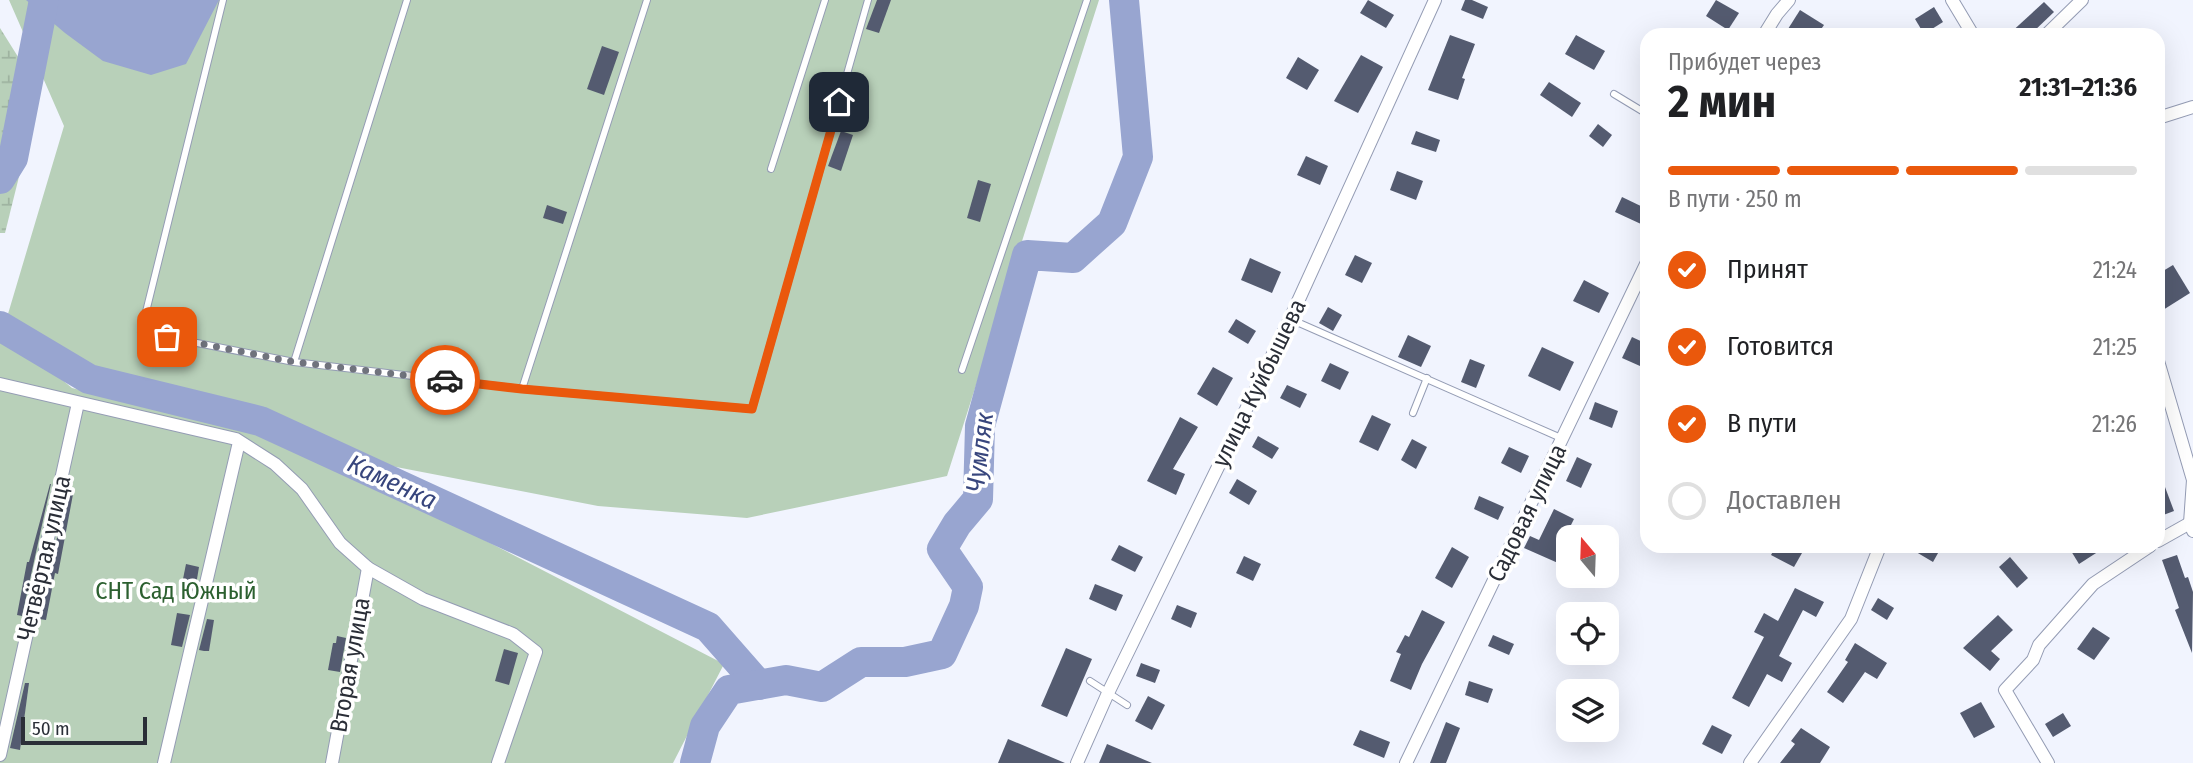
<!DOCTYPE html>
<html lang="ru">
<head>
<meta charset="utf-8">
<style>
	body { margin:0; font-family:"Fira Sans Condensed",sans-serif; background:#f2f2f2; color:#202124; height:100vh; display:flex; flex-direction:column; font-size:26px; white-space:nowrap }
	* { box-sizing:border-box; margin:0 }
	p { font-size:23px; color:#757577 }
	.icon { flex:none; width:38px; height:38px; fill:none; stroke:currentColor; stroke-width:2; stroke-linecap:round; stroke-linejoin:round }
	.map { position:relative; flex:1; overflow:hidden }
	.sheet { position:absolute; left:1640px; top:28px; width:525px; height:525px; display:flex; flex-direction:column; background:#fff; border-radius:21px; box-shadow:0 7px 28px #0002 }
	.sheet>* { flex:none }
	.needle { width:46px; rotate:341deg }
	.controls { position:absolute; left:1556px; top:525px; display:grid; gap:14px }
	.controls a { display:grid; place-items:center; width:63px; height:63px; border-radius:14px; background:#fff; box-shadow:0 7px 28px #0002; font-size:35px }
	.scale { position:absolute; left:21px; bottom:18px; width:126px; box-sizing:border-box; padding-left:7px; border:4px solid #2a2e37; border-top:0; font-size:19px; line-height:24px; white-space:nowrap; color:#2a2e37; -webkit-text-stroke:5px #fff; paint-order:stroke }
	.pin { position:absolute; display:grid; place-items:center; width:60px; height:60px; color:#fff; margin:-30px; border-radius:14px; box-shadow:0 4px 10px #0006 }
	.courier { position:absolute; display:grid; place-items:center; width:70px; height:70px; margin:-35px; border:5px solid #ea580c; border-radius:50%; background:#fff; color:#222; box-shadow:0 2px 9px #0007 }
	.summary em { font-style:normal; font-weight:700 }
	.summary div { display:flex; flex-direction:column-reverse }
	.summary { display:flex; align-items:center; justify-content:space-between; height:119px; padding:0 28px }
	h1 { font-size:46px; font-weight:700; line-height:52px }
	.bar { display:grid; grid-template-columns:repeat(4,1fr); gap:10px 7px; align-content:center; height:84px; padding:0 28px }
	.bar i { height:9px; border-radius:5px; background:#e0e0e0 }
	.bar .selected { background:#ea580c }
	.bar p { grid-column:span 4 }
	ol { padding:0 28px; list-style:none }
	li { display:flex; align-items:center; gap:21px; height:77px }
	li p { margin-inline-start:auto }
	li .icon { padding:7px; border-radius:50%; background:#ea580c; color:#fff; stroke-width:4 }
	li:last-child { color:#757577 }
	li i { width:38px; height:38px; border:4px solid #e0e0e0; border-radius:50% }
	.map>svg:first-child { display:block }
</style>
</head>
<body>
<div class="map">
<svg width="2193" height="763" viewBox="0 0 2193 763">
	<defs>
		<pattern id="wetland-marsh" width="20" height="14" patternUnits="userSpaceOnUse" patternTransform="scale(1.75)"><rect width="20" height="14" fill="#b8d0b9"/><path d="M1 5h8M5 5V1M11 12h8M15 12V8" fill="none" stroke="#9eb3a0"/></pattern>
	</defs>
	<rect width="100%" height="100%" fill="#f1f4fe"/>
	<path fill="url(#wetland-marsh)" d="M0,28L40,92L5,233H0Z"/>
	<g fill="#b8d0b9">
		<path d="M9,0H1099L947,476L747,518L598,506L391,466L74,384L5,324L64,126Z"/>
		<path d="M0,328L72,388L301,445L724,664L673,763H0Z"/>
	</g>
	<path fill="#98a5d0" d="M26,0H219L186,64L151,75L103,61L65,33Z"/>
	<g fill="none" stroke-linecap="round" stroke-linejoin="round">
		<g stroke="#98a5d0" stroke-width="30">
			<path d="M0,179L13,158L44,0"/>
			<path d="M0,326L89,379L260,421L708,627L759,685"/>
			<path d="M695,763L705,726L729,690L786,680L822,687L861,662H905L942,654L964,606L968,587L942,549L957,524L978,499L980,426L1027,255L1073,258L1112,223L1138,157L1124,0"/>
		</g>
	</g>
	<g fill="#545b70">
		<path d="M877,0H891L879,33L866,29Z"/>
		<path d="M1368,0L1394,15L1386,28L1360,13Z"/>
		<path d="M1465,0H1472L1488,7L1483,19L1461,10Z"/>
		<path d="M1716,0L1739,13L1728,30L1706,16Z"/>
		<path d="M2044,2L2054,12L2030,35H2008Z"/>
		<path d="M1934,7L1943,22L1924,34L1915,19Z"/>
		<path d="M1800,10L1824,25L1817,35H1797L1788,29Z"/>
		<path d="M1450,35L1475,44L1462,78L1465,79L1458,100L1428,90Z"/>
		<path d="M1576,35L1605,51L1594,70L1565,54Z"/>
		<path d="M602,46L619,52L604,95L587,89Z"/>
		<path d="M1361,55L1383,67L1358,113L1334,101Z"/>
		<path d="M1298,57L1319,70L1307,90L1286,78Z"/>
		<path d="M1549,82L1581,103L1572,117L1540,95Z"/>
		<path d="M1598,124L1612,135L1603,147L1589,136Z"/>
		<path d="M841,131L853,135L841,171L828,166Z"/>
		<path d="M1416,131L1440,140L1436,152L1411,144Z"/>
		<path d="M1306,156L1328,166L1320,185L1297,175Z"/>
		<path d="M1397,171L1423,181L1416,200L1390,190Z"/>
		<path d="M978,180L991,184L980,222L967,218Z"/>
		<path d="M1622,197L1647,209L1641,224L1615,212Z"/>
		<path d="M547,205L567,212L563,224L543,218Z"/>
		<path d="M1355,255L1372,263L1362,283L1345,275Z"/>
		<path d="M1250,258L1281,272L1272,293L1241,280Z"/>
		<path d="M2173,265L2190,293L2163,310L2158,302V274Z"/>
		<path d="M1584,280L1609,293L1599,313L1573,301Z"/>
		<path d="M1328,307L1342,315L1333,331L1319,323Z"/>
		<path d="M1236,319L1256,331L1248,344L1228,332Z"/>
		<path d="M1408,335L1431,346L1421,367L1398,357Z"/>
		<path d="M1632,337L1647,344V351L1640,366L1622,358Z"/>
		<path d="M1542,347L1574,362L1560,391L1528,376Z"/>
		<path d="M1470,359L1485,365L1476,388L1461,382Z"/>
		<path d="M1330,363L1349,372L1340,390L1321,381Z"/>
		<path d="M1213,367L1233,378L1217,406L1197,394Z"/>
		<path d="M1287,385L1307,394L1300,408L1280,398Z"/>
		<path d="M1595,402L1618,411L1612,428L1589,419Z"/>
		<path d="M1372,415L1391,424L1378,451L1359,442Z"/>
		<path d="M1180,417L1198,427L1173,469L1185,474L1176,495L1147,481Z"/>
		<path d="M1258,436L1279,448L1272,459L1252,447Z"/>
		<path d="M1412,439L1427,447L1416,469L1401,460Z"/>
		<path d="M1509,447L1529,456L1521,473L1501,463Z"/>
		<path d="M1577,457L1592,464L1581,488L1566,481Z"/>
		<path d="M2159,471L2174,511L2158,517V472Z"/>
		<path d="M1237,479L1257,491L1249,505L1229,493Z"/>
		<path d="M50,484H51L22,616L17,615L27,562H29Z"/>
		<path d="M68,488L74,489L58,574L55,573L46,620L39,619Z"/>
		<path d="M1479,496L1504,507L1498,520L1474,509Z"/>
		<path d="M1554,509L1574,519L1559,549L1563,551L1558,563L1524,548L1530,536L1539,540Z"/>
		<path d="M1119,545L1143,557L1135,572L1111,560Z"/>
		<path d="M1776,546H1789L1802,553L1794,567L1771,555Z"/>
		<path d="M1906,546H1942L1933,562Z"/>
		<path d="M2068,546H2107L2079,564Z"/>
		<path d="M1452,547L1469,557L1452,588L1435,578Z"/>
		<path d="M2177,555L2185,578L2188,577L2193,592L2192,653L2175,610L2179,608L2162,560Z"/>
		<path d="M1244,556L1261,564L1253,581L1236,573Z"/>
		<path d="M2010,557L2028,578L2017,588L1999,567Z"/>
		<path d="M186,564L199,567L195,591L181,589Z"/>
		<path d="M1095,584L1123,595L1116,611L1089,599Z"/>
		<path d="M1795,588L1824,602L1816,617L1803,610L1779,656L1792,663L1782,682L1767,674L1749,707L1732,698L1764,637L1754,632L1764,613L1778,621Z"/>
		<path d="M1878,598L1894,608L1887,620L1871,610Z"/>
		<path d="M1177,605L1197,613L1191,628L1171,619Z"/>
		<path d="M1422,610L1445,622L1422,664L1411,690L1390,681L1401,654L1396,652L1405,635L1409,637Z"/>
		<path d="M177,613L190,615L182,647L171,645Z"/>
		<path d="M1998,615L2013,630L1991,651L2000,659L1990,671L1963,648Z"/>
		<path d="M207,619L214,620L209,651H204L199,650Z"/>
		<path d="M2093,627L2110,638L2094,660L2077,649Z"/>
		<path d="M1493,635L1514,644L1509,655L1488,646Z"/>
		<path d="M337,636L346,638L340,672L328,670L333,643H336Z"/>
		<path d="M1855,643L1887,663L1877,679L1865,672L1843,703L1827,692L1848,662L1845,660Z"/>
		<path d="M1066,648L1092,659L1067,717L1041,706Z"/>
		<path d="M504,649L518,653L509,685L495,681Z"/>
		<path d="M1141,663L1160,670L1155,683L1136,676Z"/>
		<path d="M1469,681L1493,689L1488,703L1465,695Z"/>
		<path d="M25,683H29L20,750L10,748Z"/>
		<path d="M1148,696L1165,705L1152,730L1135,721Z"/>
		<path d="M1981,702L1995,727L1974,738L1960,713Z"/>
		<path d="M2063,713L2071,726L2053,737L2045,724Z"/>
		<path d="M1446,722L1460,728L1446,763H1430Z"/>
		<path d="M1712,725L1732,735L1722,754L1702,744Z"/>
		<path d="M1801,728L1830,747L1820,763H1780L1795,744L1791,741Z"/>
		<path d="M1360,730L1390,742L1384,758L1353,745Z"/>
		<path d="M1008,739L1065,763H998Z"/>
		<path d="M1107,744L1152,763H1099Z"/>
	</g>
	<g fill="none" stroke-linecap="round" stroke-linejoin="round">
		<defs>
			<g id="lane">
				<path d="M223,0L141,332L294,362L522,389L752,409L868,0"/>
				<path d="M1614,94L1647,114"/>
				<path d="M771,169L825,0"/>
				<path d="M1290,319L1561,438"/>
				<path d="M294,362L407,0"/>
				<path d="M962,370L1087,0"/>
				<path d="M522,389L647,0"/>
				<path d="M1413,413L1427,378"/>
				<path d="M1090,681L1127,705"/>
			</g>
			<g id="street">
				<path d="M1952,0L1973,35"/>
				<path d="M1764,35L1777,14L1789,0"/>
				<path d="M2046,35L2082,0"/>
				<path d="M2158,118L2193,107"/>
				<path d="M2158,361L2193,480L2190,523L2193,531"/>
				<path d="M0,384L236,439L275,464L302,489L340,543L368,568L423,599L513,634L536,652L498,763"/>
				<path d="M2158,541L2190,523"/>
				<path d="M0,755L78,403"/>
				<path d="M164,763L239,442"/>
				<path d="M332,763L368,568"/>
				<path d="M1077,763L1108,693L1290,319L1435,0"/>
				<path d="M1406,763L1647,262"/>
				<path d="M1750,763L1851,619L1880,546"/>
				<path d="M2048,763L2005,690L2033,660L2039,645L2093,584L2150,546"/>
			</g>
		</defs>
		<use href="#lane" stroke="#949cb4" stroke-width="8"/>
		<use href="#street" stroke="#949cb4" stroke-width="14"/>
		<use href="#lane" stroke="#fff" stroke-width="6"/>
		<use href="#street" stroke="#fff" stroke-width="12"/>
	</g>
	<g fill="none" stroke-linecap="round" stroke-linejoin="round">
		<path stroke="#70737d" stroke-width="7" stroke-dasharray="0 12.6" d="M167,337L294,362L445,380"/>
		<path stroke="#ea580c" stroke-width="9" d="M445,380L522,389L752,409L839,102"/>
	</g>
	<g text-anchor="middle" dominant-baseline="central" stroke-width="7" stroke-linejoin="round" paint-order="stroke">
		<g font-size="24" fill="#2a2e37" stroke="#fff">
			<text transform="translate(1259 383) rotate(-64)">улица Куйбышева</text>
			<text transform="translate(1527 513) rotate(-64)">Садовая улица</text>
			<text transform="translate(44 558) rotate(-77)">Четвёртая улица</text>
			<text transform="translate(350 665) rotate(-80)">Вторая улица</text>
		</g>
		<g font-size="24" fill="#2c6030" stroke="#fff">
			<text x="176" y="591">СНТ Сад Южный</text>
		</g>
		<g font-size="26" font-style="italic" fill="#38467d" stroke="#fff">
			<text transform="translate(980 452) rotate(-83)">Чумляк</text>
			<text transform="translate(392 482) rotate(25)">Каменка</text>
		</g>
	</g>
</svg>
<div class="controls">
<a><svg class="needle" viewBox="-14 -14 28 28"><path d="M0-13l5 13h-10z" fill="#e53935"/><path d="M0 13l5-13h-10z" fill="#757577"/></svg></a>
<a><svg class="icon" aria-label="locate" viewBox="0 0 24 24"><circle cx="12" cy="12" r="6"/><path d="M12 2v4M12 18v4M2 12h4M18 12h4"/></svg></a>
<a><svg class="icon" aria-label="layers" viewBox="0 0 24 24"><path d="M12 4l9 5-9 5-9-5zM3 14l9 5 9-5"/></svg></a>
</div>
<div class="scale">50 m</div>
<div class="pin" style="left:167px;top:337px;background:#ea580c"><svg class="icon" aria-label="bag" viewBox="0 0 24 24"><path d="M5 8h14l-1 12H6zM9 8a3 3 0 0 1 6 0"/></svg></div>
<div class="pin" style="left:839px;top:102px;background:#1f2937"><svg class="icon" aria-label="home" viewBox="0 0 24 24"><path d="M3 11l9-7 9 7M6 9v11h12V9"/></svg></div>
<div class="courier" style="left:445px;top:380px"><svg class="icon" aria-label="car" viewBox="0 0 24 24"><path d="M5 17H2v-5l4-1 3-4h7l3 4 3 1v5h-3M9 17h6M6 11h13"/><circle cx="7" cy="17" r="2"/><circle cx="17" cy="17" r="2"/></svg></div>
<section class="sheet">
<div class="summary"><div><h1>2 мин</h1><p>Прибудет через</p></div><em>21:31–21:36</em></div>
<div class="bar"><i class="selected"></i><i class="selected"></i><i class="selected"></i><i></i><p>В пути · 250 m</p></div>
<ol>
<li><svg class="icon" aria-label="check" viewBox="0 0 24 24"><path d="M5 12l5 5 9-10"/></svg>Принят<p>21:24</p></li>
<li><svg class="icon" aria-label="check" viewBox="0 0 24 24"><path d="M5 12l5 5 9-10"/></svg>Готовится<p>21:25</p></li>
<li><svg class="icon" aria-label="check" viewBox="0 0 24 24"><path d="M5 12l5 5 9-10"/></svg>В пути<p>21:26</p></li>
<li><i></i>Доставлен</li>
</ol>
</section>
</div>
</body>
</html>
